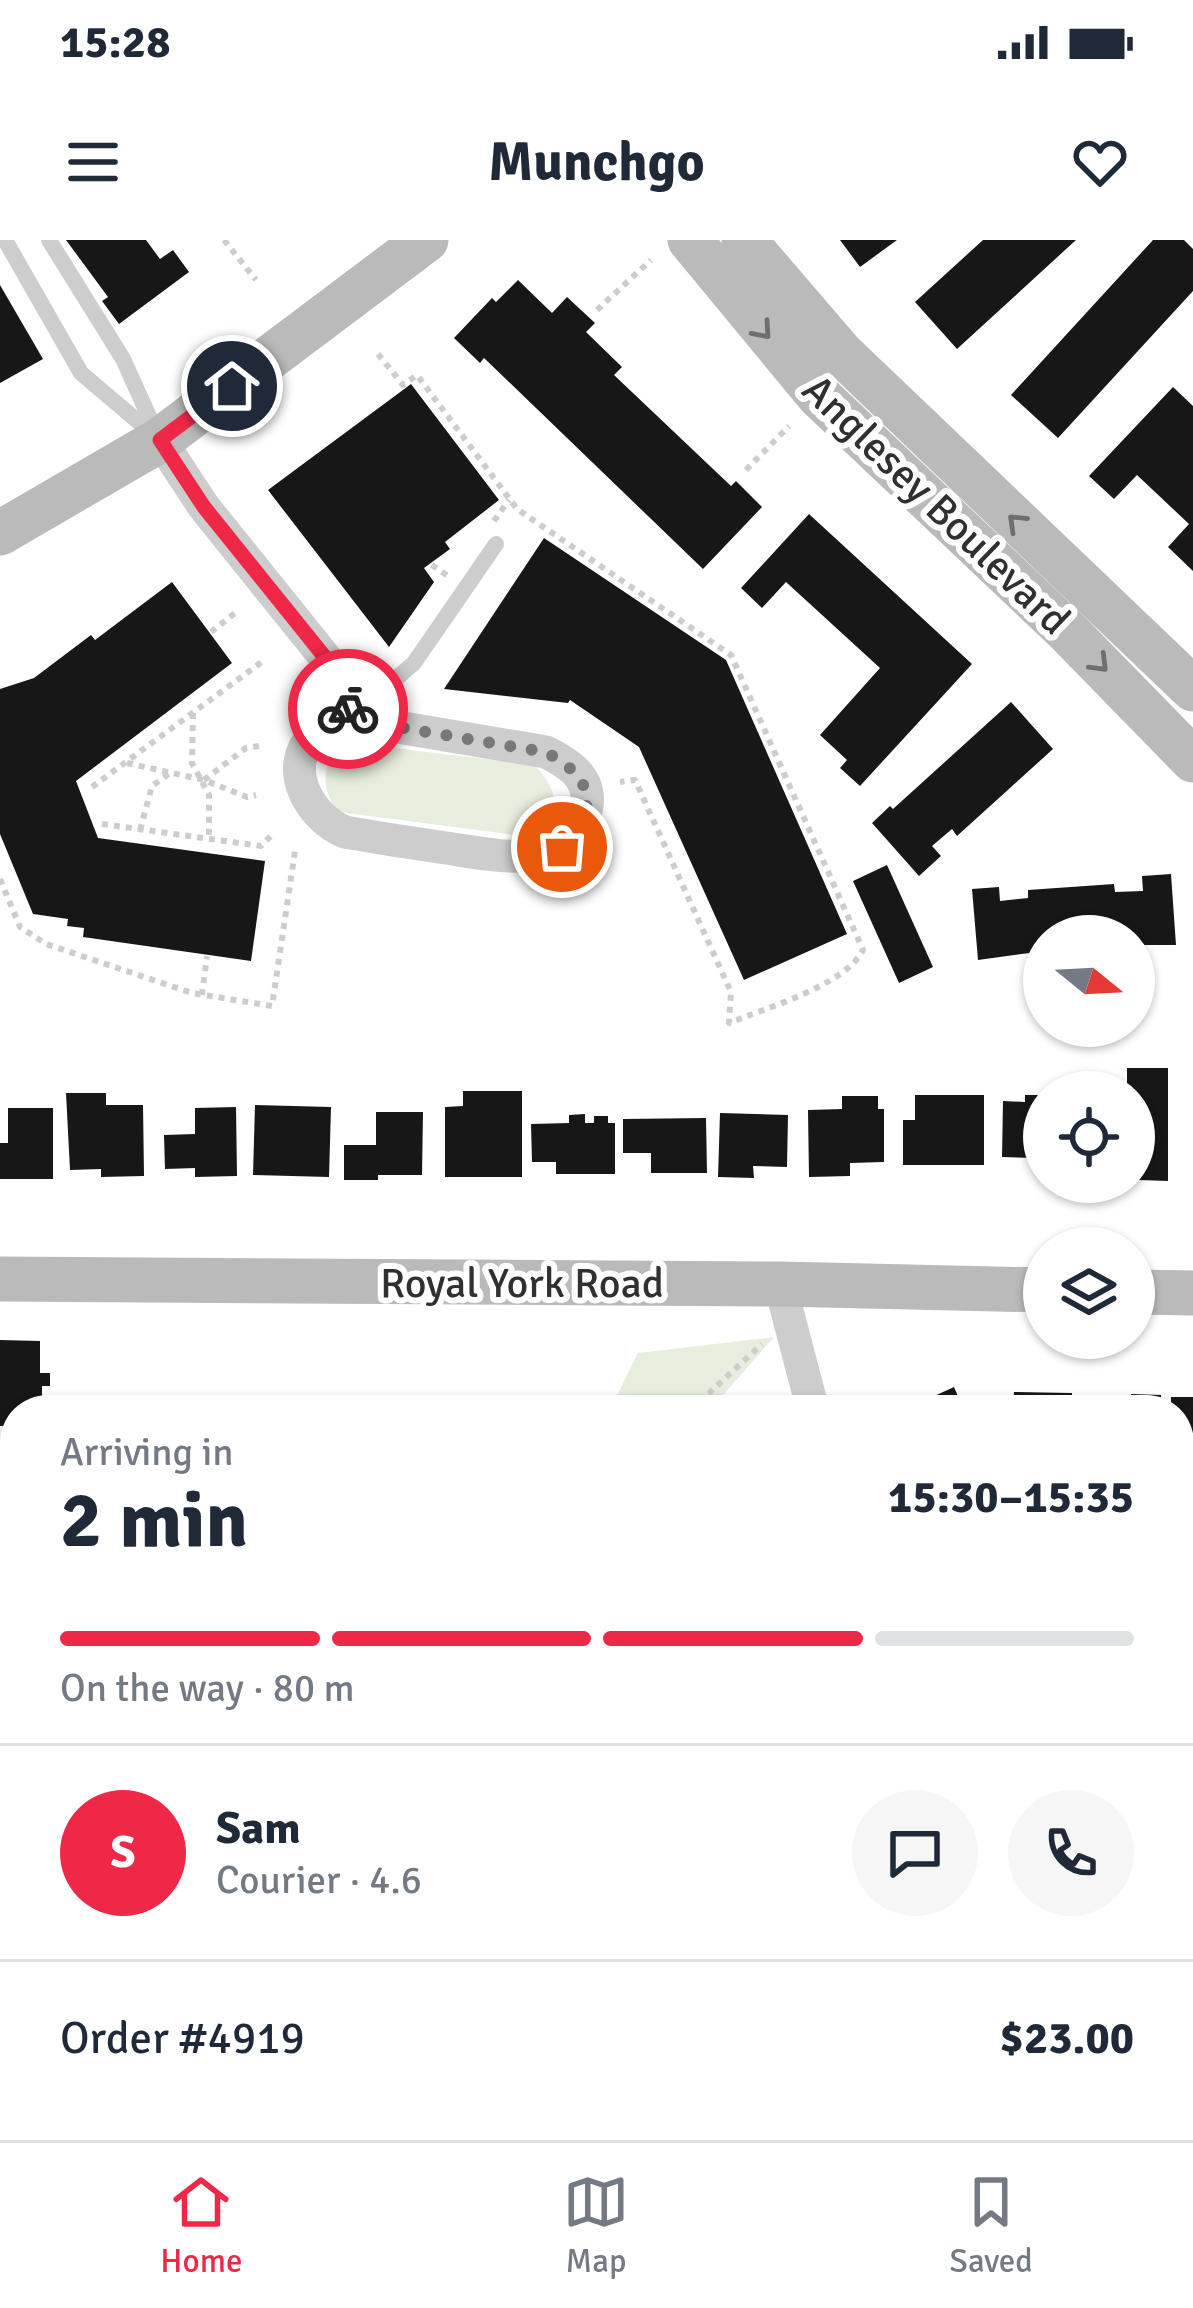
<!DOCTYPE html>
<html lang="en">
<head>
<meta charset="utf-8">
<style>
	body { margin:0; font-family:Signika,sans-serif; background:#f6f6f7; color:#1f2937; height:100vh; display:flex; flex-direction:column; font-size:45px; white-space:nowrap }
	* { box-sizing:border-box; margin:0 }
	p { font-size:39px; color:#747a83 }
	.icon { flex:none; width:66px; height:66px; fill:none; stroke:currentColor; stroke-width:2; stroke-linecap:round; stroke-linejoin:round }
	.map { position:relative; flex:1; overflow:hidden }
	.side { position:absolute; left:0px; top:1155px; width:1194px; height:747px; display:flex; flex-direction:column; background:#fff; border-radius:48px 48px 0 0; box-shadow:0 3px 9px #0004 }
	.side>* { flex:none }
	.needle { width:78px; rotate:108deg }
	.buttons { position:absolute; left:1023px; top:675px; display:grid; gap:24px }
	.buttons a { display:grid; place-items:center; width:132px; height:132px; border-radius:50%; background:#fff; box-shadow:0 3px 9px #0004; font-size:60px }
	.pin { position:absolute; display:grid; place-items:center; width:102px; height:102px; color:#fff; margin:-51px; border:6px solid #fff; border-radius:50%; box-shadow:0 3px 12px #0007 }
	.courier { position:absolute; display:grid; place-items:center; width:120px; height:120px; margin:-60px; border:9px solid #f02847; border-radius:50%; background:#fff; color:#222; box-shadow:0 3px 15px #0007 }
	.headline em { font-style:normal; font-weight:700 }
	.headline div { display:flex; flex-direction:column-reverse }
	.headline { display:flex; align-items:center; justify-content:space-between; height:204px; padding:0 60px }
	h1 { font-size:78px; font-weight:700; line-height:90px }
	.bar { display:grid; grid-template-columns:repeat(4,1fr); gap:18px 12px; align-content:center; height:144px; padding:0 60px }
	.bar i { height:15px; border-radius:9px; background:#e0e1e3 }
	.bar .active { background:#f02847 }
	.bar p { grid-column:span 4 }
	.line { display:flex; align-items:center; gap:30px; padding:0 60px; border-top:3px solid #e0e1e3 }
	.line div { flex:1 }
	.round { display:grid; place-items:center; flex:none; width:126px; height:126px; border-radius:63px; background:#f6f6f7 }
	.status { display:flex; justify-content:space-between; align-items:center; height:84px; padding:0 60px; background:#fff; direction:ltr }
	.status svg { height:33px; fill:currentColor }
	header { display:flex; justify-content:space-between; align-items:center; height:156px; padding:0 60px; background:#fff; font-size:54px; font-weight:700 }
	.menu { display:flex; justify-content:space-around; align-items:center; height:168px; border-top:3px solid #e0e1e3; background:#fff; font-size:33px; color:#747a83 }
	.menu a { display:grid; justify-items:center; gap:6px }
	.menu .active { color:#f02847 }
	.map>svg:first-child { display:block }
</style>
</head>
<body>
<div class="status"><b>15:28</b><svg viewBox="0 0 49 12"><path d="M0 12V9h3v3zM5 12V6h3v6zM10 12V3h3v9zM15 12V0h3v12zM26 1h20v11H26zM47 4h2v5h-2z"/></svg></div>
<header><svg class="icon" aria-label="menu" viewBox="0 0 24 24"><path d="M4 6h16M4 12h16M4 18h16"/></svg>Munchgo<svg class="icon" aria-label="heart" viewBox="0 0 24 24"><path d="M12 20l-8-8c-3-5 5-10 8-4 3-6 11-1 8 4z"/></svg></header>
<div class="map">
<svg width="1193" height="1900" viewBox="0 0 1193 1900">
	<rect width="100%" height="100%" fill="#fff"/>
	<g fill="#e7eedd">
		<path d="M353,503L534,525C561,551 565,585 524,596L339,572C321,551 322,530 336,508Z"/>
		<path d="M774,1097L710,1170H610L638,1113Z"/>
		<path d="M164,1887H406L405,1900H156Z"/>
	</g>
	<g fill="#171717">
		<path d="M66,0H146L160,19L173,10L189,32L119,84L102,61L108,57Z"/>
		<path d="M840,0H897L860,27Z"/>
		<path d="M983,0H1076L957,109L915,62Z"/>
		<path d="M1153,0H1184L1193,9V51L1058,198L1011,155Z"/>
		<path d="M518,40L552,73L567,57L595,83L586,92L622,127L614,135L731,246L736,241L762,267L703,329L484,118L480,123L454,98L492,58L496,62Z"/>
		<path d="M0,45L43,119L0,143Z"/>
		<path d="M411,144L499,260L445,302L450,309L424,328L434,342L389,407L268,250Z"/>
		<path d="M1173,147L1193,166V331L1168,307L1189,284L1137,235L1114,259L1089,236Z"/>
		<path d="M809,274L972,424L860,546L840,528L847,520L820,495L880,428L786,342L762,368L741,348Z"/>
		<path d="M544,298L726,420L847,694L744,740L639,507L570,460L568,463L444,449Z"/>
		<path d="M172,342L232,423L76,541L98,598L265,621L251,721L83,697L84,688L67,686L68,679L33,674L0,594V449L34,438L91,395L95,400Z"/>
		<path d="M1011,462L1053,509L957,596L952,589L932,606L941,616L919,636L872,583L890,566L893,569Z"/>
		<path d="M887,625L933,727L899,743L853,641Z"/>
		<path d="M1171,634L1176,705H1134V696H1044V711L978,720L972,649L999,647L1000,661L1028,658V650L1114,644L1115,652L1143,651L1142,636Z"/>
		<path d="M1127,828H1168V941L1139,940V927H1134V852H1127Z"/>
		<path d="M463,851H522V937H445V867L463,866Z"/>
		<path d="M66,853H106V865H143L144,936L101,937V929L70,930Z"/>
		<path d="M915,855H984V925H903V880H915Z"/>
		<path d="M1025,855H1044V924H1037V918L1002,917L1003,861L1025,862Z"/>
		<path d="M842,856H878V869H884V922L850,923V936L809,937L808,870L842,869Z"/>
		<path d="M255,865L331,867L329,937L253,935Z"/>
		<path d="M236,867L237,936L195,937V928L165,929L164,895L195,894V868Z"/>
		<path d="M8,868H53V939H0V903H8Z"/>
		<path d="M376,872H423L422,935H378V940H344V905H376Z"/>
		<path d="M720,873L788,875L787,927L753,926L754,938L718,937Z"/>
		<path d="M585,874V883H594V876H608V883H615V934H556V922H532L531,884L569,883V875Z"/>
		<path d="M706,878L707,933H651V913H623V879Z"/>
		<path d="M0,1100L40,1101V1133H50V1146H42V1170H15V1186H0Z"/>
		<path d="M954,1147L964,1170H923L919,1163Z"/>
		<path d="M1014,1152L1072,1153V1157L1084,1158V1170H1013Z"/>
		<path d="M1131,1154L1161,1155V1170H1093V1158L1131,1159Z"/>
		<path d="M461,1157H570V1170H462Z"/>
		<path d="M1171,1157H1193V1220H1179V1170H1171Z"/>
		<rect x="126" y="1163" width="64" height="7"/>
		<path d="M9,1243H15V1319H6L5,1295H0V1257H9Z"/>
		<path d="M1179,1390L1193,1391V1454L1179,1453Z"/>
		<path d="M4,1483H15V1522H3Z"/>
		<path d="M11,1776L15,1778V1887H25L20,1894L13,1889L9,1894L0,1888V1792Z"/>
		<path d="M1179,1881L1193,1885V1900H1107L1111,1887H1179Z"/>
		<path d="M893,1887L906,1889L972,1887L969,1900H890Z"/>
		<path d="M539,1890L542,1900H514L513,1899Z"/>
	</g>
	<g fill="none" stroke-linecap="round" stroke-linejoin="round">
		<g stroke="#cdcdcd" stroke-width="6" stroke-dasharray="6 6" stroke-linecap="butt">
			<path d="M224,0L256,40"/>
			<path d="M597,70L651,20"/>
			<path d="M378,114L403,145L417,135L517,269L731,415L863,710C846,745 766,768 729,783L731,752L635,540L620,542"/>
			<path d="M746,230L789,186"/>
			<path d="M494,281L509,260"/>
			<path d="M432,325L448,336"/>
			<path d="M211,392L235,373"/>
			<path d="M193,473L192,523L209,555V597"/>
			<path d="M127,523L204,540L247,557L256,555"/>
			<path d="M204,540L246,508L259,506"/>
			<path d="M92,547L263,421"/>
			<path d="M102,584L261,606L272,595"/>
			<path d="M140,590L152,546L170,533"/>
			<path d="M0,639L20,687L46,704L192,753L272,766L295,611"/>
			<path d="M202,755L207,716"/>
			<path d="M691,1170L762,1104"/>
			<path d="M317,1900L320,1887"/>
		</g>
		<g stroke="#cdcdcd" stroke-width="16">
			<path d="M5,0L81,133L155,196"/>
			<path d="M49,0L123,119L157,194"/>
			<path d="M351,478L414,423L496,304"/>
		</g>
		<g stroke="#cdcdcd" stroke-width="33">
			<path d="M160,200L204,267L340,436L350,479"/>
			<path d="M350,479L546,512C568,523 591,537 587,566C576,635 494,615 446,608C412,603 379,598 345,592C310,578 281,528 314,495C323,485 338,482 350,479Z"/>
			<path d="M780,1044L813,1170"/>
			<path d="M1179,1568H1193"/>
			<path d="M795,1900L796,1887"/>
		</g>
		<g stroke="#bababa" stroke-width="45">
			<path d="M690,0L819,156L1067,391L1193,520"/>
			<path d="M744,0L841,113L1193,449"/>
			<path d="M0,293L160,200L426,0"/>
			<path d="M0,1039L780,1044L1044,1050"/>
			<path d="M1134,1052L1193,1053"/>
		</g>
	</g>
	<defs><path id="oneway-chevron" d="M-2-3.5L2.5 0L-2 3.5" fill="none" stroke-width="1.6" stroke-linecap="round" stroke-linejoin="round" transform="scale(3)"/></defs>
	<g stroke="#6e6e6e">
		<use href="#oneway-chevron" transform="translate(763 91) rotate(49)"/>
		<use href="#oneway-chevron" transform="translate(1016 282) rotate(-136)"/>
		<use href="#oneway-chevron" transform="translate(1100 424) rotate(45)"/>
	</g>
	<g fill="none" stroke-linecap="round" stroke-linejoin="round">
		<path stroke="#787878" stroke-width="12" stroke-dasharray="0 21.6" d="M348,469L350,479L545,512C593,536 601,568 562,607"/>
		<path stroke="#f02847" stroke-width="15" d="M232,146L160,200L204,267L340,436L348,469"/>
	</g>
	<g text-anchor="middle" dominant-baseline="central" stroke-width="12" stroke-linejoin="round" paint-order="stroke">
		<g font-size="42" fill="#303030" stroke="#fff">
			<text transform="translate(936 265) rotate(44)">Anglesey Boulevard</text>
			<text x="522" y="1043">Royal York Road</text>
		</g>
	</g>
</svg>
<div class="buttons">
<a><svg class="needle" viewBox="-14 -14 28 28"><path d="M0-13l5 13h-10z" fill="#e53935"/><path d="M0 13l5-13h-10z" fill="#747a83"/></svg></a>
<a><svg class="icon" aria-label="locate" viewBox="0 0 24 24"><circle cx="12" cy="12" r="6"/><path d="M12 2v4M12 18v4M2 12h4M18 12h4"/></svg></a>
<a><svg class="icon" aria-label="layers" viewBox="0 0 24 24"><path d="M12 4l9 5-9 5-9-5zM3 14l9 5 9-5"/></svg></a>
</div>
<div class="pin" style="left:562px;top:607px;background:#ea580c"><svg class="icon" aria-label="bag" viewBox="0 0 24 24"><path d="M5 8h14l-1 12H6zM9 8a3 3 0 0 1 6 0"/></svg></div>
<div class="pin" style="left:232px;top:146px;background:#1f2937"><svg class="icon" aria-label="home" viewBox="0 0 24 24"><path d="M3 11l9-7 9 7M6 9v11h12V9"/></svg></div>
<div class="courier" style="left:348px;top:469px"><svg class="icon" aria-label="bike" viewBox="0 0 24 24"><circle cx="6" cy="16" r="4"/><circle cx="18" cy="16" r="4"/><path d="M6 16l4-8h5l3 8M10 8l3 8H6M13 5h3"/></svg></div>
<section class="side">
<div class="headline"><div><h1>2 min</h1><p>Arriving in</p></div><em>15:30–15:35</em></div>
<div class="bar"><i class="active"></i><i class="active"></i><i class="active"></i><i></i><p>On the way · 80 m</p></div>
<div class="line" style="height:216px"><b class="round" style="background:#f02847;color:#fff">S</b><div><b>Sam</b><p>Courier · 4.6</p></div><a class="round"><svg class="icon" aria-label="chat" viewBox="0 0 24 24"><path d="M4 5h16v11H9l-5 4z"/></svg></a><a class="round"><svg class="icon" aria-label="phone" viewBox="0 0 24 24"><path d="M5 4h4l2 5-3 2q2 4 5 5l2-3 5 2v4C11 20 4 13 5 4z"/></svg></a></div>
<div class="line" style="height:156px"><div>Order #4919</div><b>$23.00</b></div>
</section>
</div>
<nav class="menu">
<a class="active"><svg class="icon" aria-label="home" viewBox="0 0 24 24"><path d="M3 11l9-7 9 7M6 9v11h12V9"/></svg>Home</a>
<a><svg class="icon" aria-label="map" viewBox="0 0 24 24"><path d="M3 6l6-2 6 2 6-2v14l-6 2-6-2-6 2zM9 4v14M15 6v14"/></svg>Map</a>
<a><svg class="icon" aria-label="saved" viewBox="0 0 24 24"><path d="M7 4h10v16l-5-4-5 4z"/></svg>Saved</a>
</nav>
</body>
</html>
